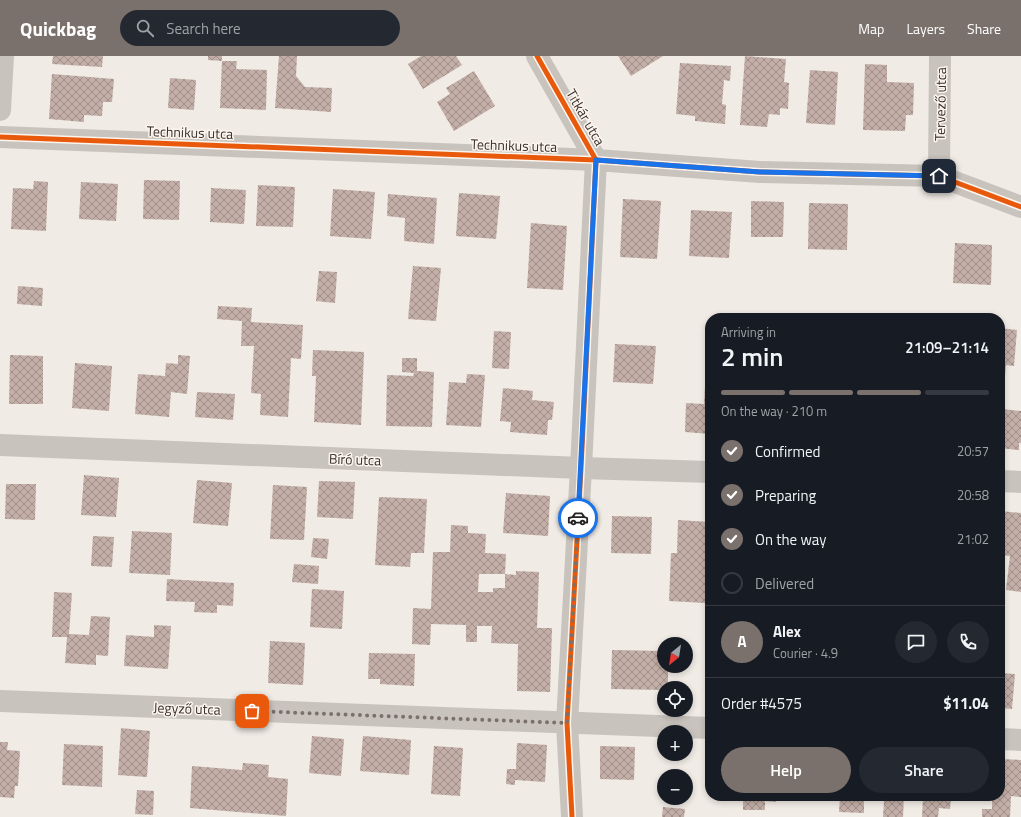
<!DOCTYPE html>
<html lang="en">
<head>
<meta charset="utf-8">
<style>
	body { margin:0; font-family:"Titillium Web",sans-serif; background:#242831; color:#f1f3f6; height:100vh; display:flex; flex-direction:column; font-size:15px; white-space:nowrap }
	* { box-sizing:border-box; margin:0 }
	p { font-size:13px; color:#9ea1a6 }
	.icon { flex:none; width:22px; height:22px; fill:none; stroke:currentColor; stroke-width:2; stroke-linecap:round; stroke-linejoin:round }
	.map { position:relative; flex:1; overflow:hidden }
	.details { position:absolute; left:705px; top:257px; width:300px; height:488px; display:flex; flex-direction:column; background:#171b24; border-radius:16px; box-shadow:0 2px 6px #0003 }
	.details>* { flex:none }
	.needle { width:26px; rotate:210deg }
	.fabs { position:absolute; left:657px; top:581px; display:grid; gap:8px }
	.fabs a { display:grid; place-items:center; width:36px; height:36px; border-radius:50%; background:#171b24; box-shadow:0 2px 6px #0003; font-size:20px }
	.pin { position:absolute; display:grid; place-items:center; width:34px; height:34px; color:#fff; margin:-17px; border-radius:8px; box-shadow:0 2px 6px #0006 }
	.courier { position:absolute; display:grid; place-items:center; width:40px; height:40px; margin:-20px; border:3px solid #1a73e8; border-radius:50%; background:#fff; color:#222; box-shadow:0 1px 5px #0007 }
	.summary em { font-style:normal; font-weight:600 }
	.summary div { display:flex; flex-direction:column-reverse }
	.summary { display:flex; align-items:center; justify-content:space-between; height:68px; padding:0 16px }
	h1 { font-size:26px; font-weight:600; line-height:30px }
	.bar { display:grid; grid-template-columns:repeat(4,1fr); gap:6px 4px; align-content:center; height:48px; padding:0 16px }
	.bar i { height:5px; border-radius:3px; background:#363941 }
	.bar .active { background:#7a716c }
	.bar p { grid-column:span 4 }
	.line { display:flex; align-items:center; gap:10px; padding:0 16px; border-top:1px solid #363941 }
	.line div { flex:1 }
	.round { display:grid; place-items:center; flex:none; width:42px; height:42px; border-radius:21px; background:#242831 }
	ol { padding:0 16px; list-style:none }
	li { display:flex; align-items:center; gap:12px; height:44px }
	li p { margin-inline-start:auto }
	li .icon { padding:4px; border-radius:50%; background:#7a716c; color:#fff; stroke-width:4 }
	li:last-child { color:#9ea1a6 }
	li i { width:22px; height:22px; border:2px solid #363941; border-radius:50% }
	.button { display:flex; gap:8px; margin-top:auto; padding:8px 16px }
	.button a { flex:1; height:46px; border-radius:24px; background:#7a716c; color:#fff; font-size:16px; font-weight:600; line-height:46px; text-align:center }
	.button a+a { background:#242831; color:#f1f3f6 }
	header { display:flex; align-items:center; gap:24px; box-sizing:border-box; height:56px; padding:0 20px; background:#7a716c; color:#fff }
	header strong { font-size:19px }
	nav { display:flex; gap:22px; margin-inline-start:auto; font-size:14px }
	.search { width:280px; height:36px; background:#242831; display:flex; align-items:center; gap:10px; box-sizing:border-box; padding:0 14px; border-radius:22px; color:#9ea1a6; font-size:15px }
	.map>svg:first-child { display:block }
</style>
</head>
<body>
<header>
<strong>Quickbag</strong>
<div class="search"><svg class="icon" aria-label="search" viewBox="0 0 24 24"><circle cx="10" cy="10" r="6"/><path d="M15 15l6 6"/></svg>Search here</div>
<nav><a>Map</a><a>Layers</a><a>Share</a></nav>
</header>
<div class="map">
<svg width="1021" height="761" viewBox="0 0 1021 761">
	<defs>
		<pattern id="building-cross-hatch" width="8" height="8" patternUnits="userSpaceOnUse"><rect width="8" height="8" fill="#c3afa7"/><path d="M0 0l8 8M0 8l8-8" fill="none" stroke="#a08f88"/></pattern>
	</defs>
	<rect width="100%" height="100%" fill="#f0ebe5"/>
	<g fill="url(#building-cross-hatch)">
		<path d="M53,0H103L102,11L52,8Z"/>
		<path d="M208,0H222V5L208,4Z"/>
		<path d="M279,0H297L296,20L305,31L332,32L331,56L275,52Z"/>
		<path d="M421,0H456L462,9L423,33L408,8Z"/>
		<path d="M618,0H663L631,20Z"/>
		<path d="M745,0L786,3L784,26L789,27L788,53L780,52V59L769,58L767,71L740,69Z"/>
		<path d="M222,5H237L236,13L267,14L266,54L220,52Z"/>
		<path d="M680,7L731,10L730,25L724,24L722,48L726,49L725,68L695,65V60L676,58Z"/>
		<path d="M865,8L887,9V26L914,27L913,59H906L905,75L863,74Z"/>
		<path d="M810,14L838,16L835,69L806,67Z"/>
		<path d="M474,15L495,50L454,75L437,46L450,38L446,32Z"/>
		<path d="M52,18L114,23L112,46H103L102,60L84,59V66L49,63Z"/>
		<path d="M170,22L196,24L194,54L168,52Z"/>
		<path d="M144,124L180,125L179,164L143,163Z"/>
		<path d="M34,125L48,126L46,175L11,173L13,132L33,133Z"/>
		<path d="M81,126L118,128L116,165L79,163Z"/>
		<path d="M258,129L295,131L293,171L256,170Z"/>
		<path d="M211,132L246,134L244,168L210,166Z"/>
		<path d="M333,133L375,136L371,183L330,180Z"/>
		<path d="M459,137L500,140L496,183L456,180Z"/>
		<path d="M388,138L437,142L434,188L404,185L405,162L387,160Z"/>
		<path d="M623,143L661,145L657,203L620,201Z"/>
		<path d="M751,145L784,146L783,181H751Z"/>
		<path d="M809,147L848,148L847,194L808,193Z"/>
		<path d="M691,154L732,156L729,202L689,200Z"/>
		<path d="M531,167L567,170L563,234L527,232Z"/>
		<path d="M955,187L992,189L991,229L953,227Z"/>
		<path d="M413,210L441,212L436,265L408,263Z"/>
		<path d="M319,215L337,216L335,247L316,245Z"/>
		<path d="M18,230L43,232L42,250L17,248Z"/>
		<path d="M218,250L252,252L251,266L303,269L301,303L291,302L288,361L260,359L261,338L251,337L254,290H241L242,265L217,263Z"/>
		<path d="M1000,272L1017,274L1014,310L1006,309L1002,353L1021,355V387H1019V394L1000,392Z"/>
		<path d="M494,275L511,276L509,313L492,312Z"/>
		<path d="M615,288L656,290L653,328L613,326Z"/>
		<path d="M313,294L364,296L361,369L314,366L316,320H312Z"/>
		<path d="M10,299L43,300V348H9Z"/>
		<path d="M178,299L190,300L187,338L171,336L169,361L135,358L138,318L165,320L166,307L178,308Z"/>
		<path d="M402,302H417V315L434,316L432,371L386,370L387,319L413,320L414,317L402,316Z"/>
		<path d="M75,307L112,310L109,355L72,352Z"/>
		<path d="M467,318L485,319L481,371L446,369L449,326L466,327Z"/>
		<path d="M705,330H710V378L685,376L686,347L704,348Z"/>
		<path d="M503,332L533,335L532,344L554,346L552,364H548L547,379L510,376L511,366L500,365Z"/>
		<path d="M197,336L235,338L233,364L195,361Z"/>
		<path d="M84,419L119,422L116,461L81,459Z"/>
		<path d="M197,424L232,427L228,470L193,467Z"/>
		<path d="M319,425L355,426L353,463L317,461Z"/>
		<path d="M6,428H36L35,464L5,463Z"/>
		<path d="M273,429L307,431L304,484L270,483Z"/>
		<path d="M506,437L550,440L548,480L503,477Z"/>
		<path d="M379,441L427,443L424,497H411L410,511L375,509Z"/>
		<path d="M1000,455L1021,457V536L1006,534L1010,500L1000,499Z"/>
		<path d="M612,460L652,461L651,498L611,497Z"/>
		<path d="M678,464L710,466V511H707L705,547L669,545L671,497H677Z"/>
		<path d="M451,469L468,470V477L486,478L485,497L506,498L505,518H479L478,536H493V532H505V518L516,519V515L539,516L537,572H552L550,636L517,635L518,588L491,587L492,570H477V586H466V569L431,568L430,589L412,588L413,552L431,553L433,496H450Z"/>
		<path d="M132,475L172,477L170,519L129,517Z"/>
		<path d="M93,480L114,481L112,511L91,510Z"/>
		<path d="M313,482L329,483L327,503L311,501Z"/>
		<path d="M294,508L319,510L318,528L292,526Z"/>
		<path d="M167,523L234,527L233,550L217,549V557L194,556L195,546L166,545Z"/>
		<path d="M312,533L344,535L342,573L310,571Z"/>
		<path d="M54,536L72,537L69,578L89,579L91,560L110,561L108,600L96,599V609L65,607L67,581H52Z"/>
		<path d="M154,569L171,570L168,613L124,610L126,579L154,581Z"/>
		<path d="M270,585L305,587L303,629L268,627Z"/>
		<path d="M612,594L664,595V610H668V632H664V634L611,633Z"/>
		<path d="M369,597L415,598L414,630L380,628V623H368Z"/>
		<path d="M1000,617L1015,618L1012,653L1000,652Z"/>
		<path d="M121,672L150,675L147,721L118,719Z"/>
		<path d="M312,680L344,683L341,720L309,717Z"/>
		<path d="M363,680L411,684L409,719L360,715Z"/>
		<path d="M0,686H8L7,694L20,695L18,730H15L14,742L0,741Z"/>
		<path d="M517,687L547,689L545,726L515,724V729L506,728L507,713H516Z"/>
		<path d="M64,688L103,690L102,731L62,729Z"/>
		<path d="M434,690L463,692L460,740L431,738Z"/>
		<path d="M600,690L635,691L634,724L600,723Z"/>
		<path d="M1000,703L1021,704V741L1011,740L1010,761H982V753H992V740H1000Z"/>
		<path d="M243,707L269,709L268,721L288,723L286,760L190,752L192,710L242,714Z"/>
		<path d="M137,734L154,735L153,759L135,758Z"/>
		<path d="M732,740H776V746L765,745V754H743V745H732Z"/>
		<path d="M796,740H829L828,744L796,743Z"/>
		<path d="M840,740H904L903,761H883L884,745L864,744V757L839,756Z"/>
		<path d="M923,740H966V743L951,742L950,753L939,752L938,761H922Z"/>
		<path d="M663,751L685,753L684,761H662Z"/>
	</g>
	<g fill="none" stroke-linecap="round" stroke-linejoin="round">
		<g stroke="#c9c3be" stroke-width="22">
			<path d="M537,0L596,104L581,412L567,667L572,761"/>
			<path d="M0,54L3,0"/>
			<path d="M0,81L596,104L760,116L939,120L1021,151"/>
			<path d="M939,120L940,0"/>
			<path d="M0,389L581,412L710,416"/>
			<path d="M1000,425L1021,426"/>
			<path d="M0,645L710,672"/>
			<path d="M1000,683L1021,684"/>
		</g>
		<defs>
			<g id="cycleway">
				<path d="M537,0L596,104L581,412L567,667L572,761"/>
				<path d="M0,81L596,104L760,116L939,120L1021,151"/>
			</g>
		</defs>
		<use href="#cycleway" stroke="#fbf5ee" stroke-width="8"/>
		<use href="#cycleway" stroke="#e8590c" stroke-width="5"/>
	</g>
	<g fill="none" stroke-linecap="round" stroke-linejoin="round">
		<path stroke="#7a716c" stroke-width="4" stroke-dasharray="0 7.2" d="M252,655L567,667L578,462"/>
		<path stroke="#1a73e8" stroke-width="5" d="M578,462L596,104L760,116L939,120"/>
	</g>
	<g text-anchor="middle" dominant-baseline="central" stroke-width="3" stroke-linejoin="round" paint-order="stroke">
		<g font-size="14" fill="#3b302b" stroke="#fbf5ee">
			<text transform="translate(940 48) rotate(-89)">Tervező utca</text>
			<text transform="translate(586 61) rotate(60)">Titkár utca</text>
			<text transform="translate(190 76) rotate(2)">Technikus utca</text>
			<text transform="translate(514 89) rotate(2)">Technikus utca</text>
			<text transform="translate(355 403) rotate(2)">Bíró utca</text>
			<text transform="translate(187 652) rotate(2)">Jegyző utca</text>
		</g>
	</g>
</svg>
<div class="fabs">
<a><svg class="needle" viewBox="-14 -14 28 28"><path d="M0-13l5 13h-10z" fill="#e53935"/><path d="M0 13l5-13h-10z" fill="#9ea1a6"/></svg></a>
<a><svg class="icon" aria-label="locate" viewBox="0 0 24 24"><circle cx="12" cy="12" r="6"/><path d="M12 2v4M12 18v4M2 12h4M18 12h4"/></svg></a>
<a>+</a>
<a>−</a>
</div>
<div class="pin" style="left:252px;top:655px;background:#ea580c"><svg class="icon" aria-label="bag" viewBox="0 0 24 24"><path d="M5 8h14l-1 12H6zM9 8a3 3 0 0 1 6 0"/></svg></div>
<div class="pin" style="left:939px;top:120px;background:#1f2937"><svg class="icon" aria-label="home" viewBox="0 0 24 24"><path d="M3 11l9-7 9 7M6 9v11h12V9"/></svg></div>
<div class="courier" style="left:578px;top:462px"><svg class="icon" aria-label="car" viewBox="0 0 24 24"><path d="M5 17H2v-5l4-1 3-4h7l3 4 3 1v5h-3M9 17h6M6 11h13"/><circle cx="7" cy="17" r="2"/><circle cx="17" cy="17" r="2"/></svg></div>
<section class="details">
<div class="summary"><div><h1>2 min</h1><p>Arriving in</p></div><em>21:09–21:14</em></div>
<div class="bar"><i class="active"></i><i class="active"></i><i class="active"></i><i></i><p>On the way · 210 m</p></div>
<ol>
<li><svg class="icon" aria-label="check" viewBox="0 0 24 24"><path d="M5 12l5 5 9-10"/></svg>Confirmed<p>20:57</p></li>
<li><svg class="icon" aria-label="check" viewBox="0 0 24 24"><path d="M5 12l5 5 9-10"/></svg>Preparing<p>20:58</p></li>
<li><svg class="icon" aria-label="check" viewBox="0 0 24 24"><path d="M5 12l5 5 9-10"/></svg>On the way<p>21:02</p></li>
<li><i></i>Delivered</li>
</ol>
<div class="line" style="height:72px"><b class="round" style="background:#7a716c;color:#fff">A</b><div><b>Alex</b><p>Courier · 4.9</p></div><a class="round"><svg class="icon" aria-label="chat" viewBox="0 0 24 24"><path d="M4 5h16v11H9l-5 4z"/></svg></a><a class="round"><svg class="icon" aria-label="phone" viewBox="0 0 24 24"><path d="M5 4h4l2 5-3 2q2 4 5 5l2-3 5 2v4C11 20 4 13 5 4z"/></svg></a></div>
<div class="line" style="height:52px"><div>Order #4575</div><b>$11.04</b></div>
<div class="button"><a>Help</a><a>Share</a></div>
</section>
</div>
</body>
</html>
